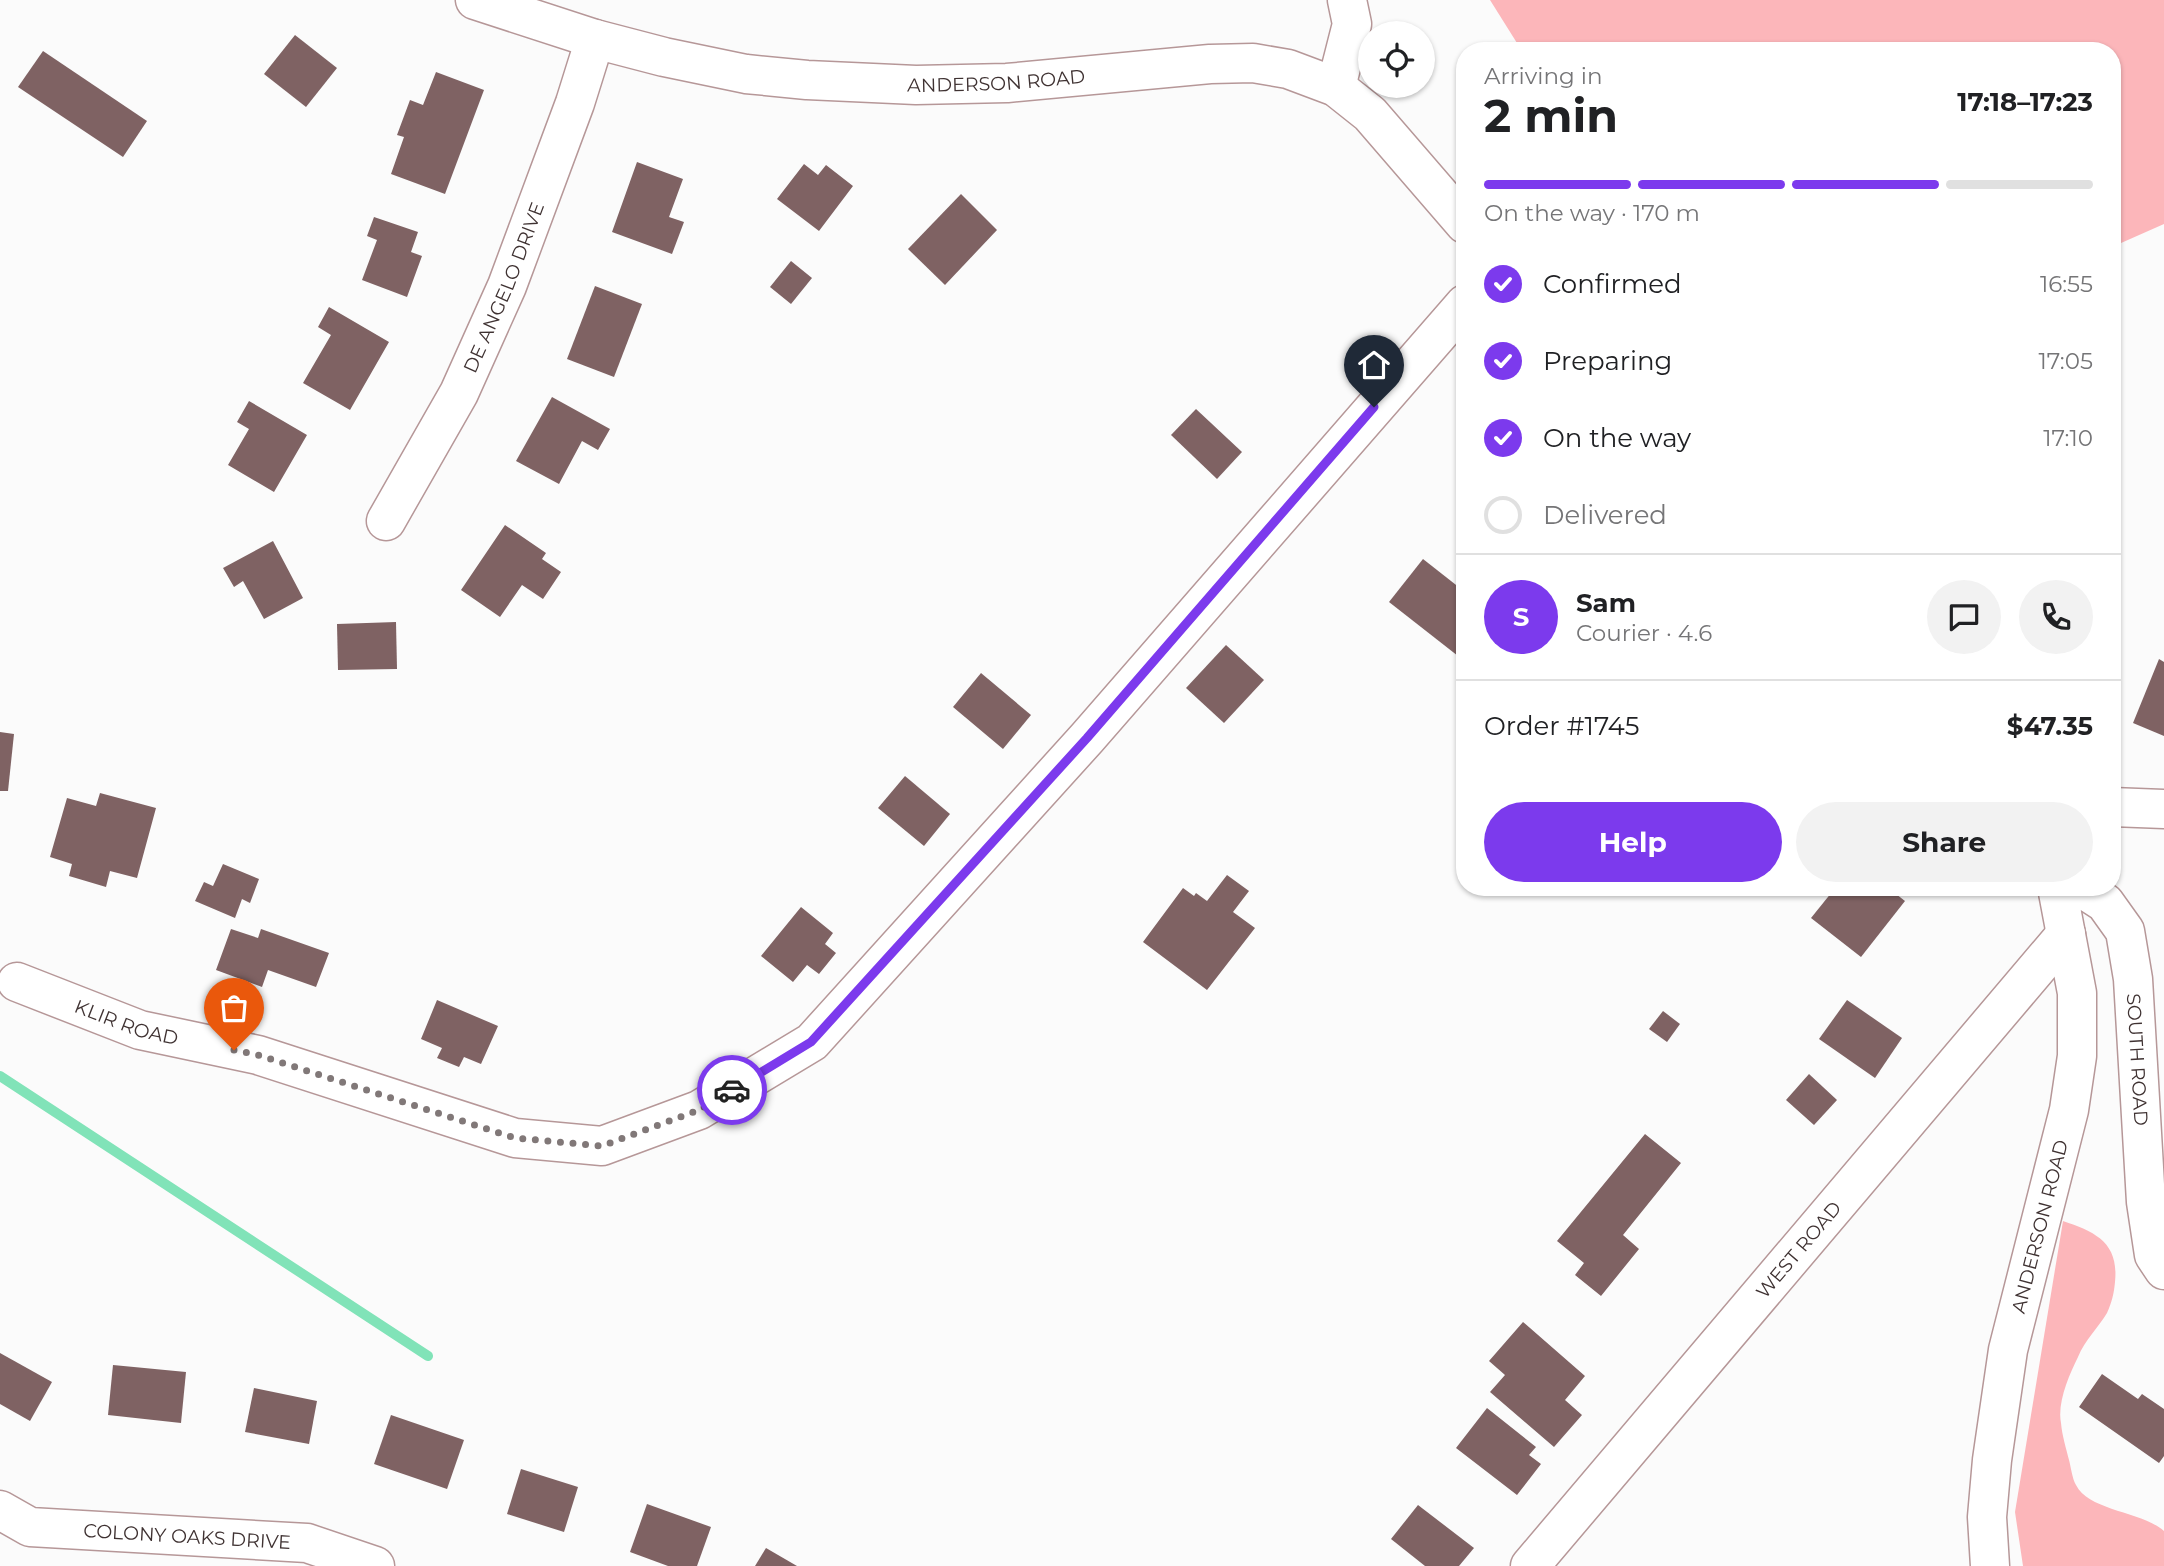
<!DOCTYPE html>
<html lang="en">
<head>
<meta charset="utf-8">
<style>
	body { margin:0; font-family:Montserrat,sans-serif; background:#f2f2f2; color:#202124; height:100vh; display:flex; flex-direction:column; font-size:26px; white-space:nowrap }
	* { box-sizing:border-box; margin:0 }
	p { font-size:23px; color:#757577 }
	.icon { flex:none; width:38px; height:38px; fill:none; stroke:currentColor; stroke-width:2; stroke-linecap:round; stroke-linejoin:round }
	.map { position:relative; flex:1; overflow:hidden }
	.side { position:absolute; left:1456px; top:42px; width:665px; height:854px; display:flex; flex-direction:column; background:#fff; border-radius:28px; box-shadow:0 2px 5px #0004 }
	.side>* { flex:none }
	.fabs { position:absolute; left:1358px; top:21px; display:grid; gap:14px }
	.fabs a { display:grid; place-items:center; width:77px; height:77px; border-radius:50%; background:#fff; box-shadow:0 2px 5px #0004; font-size:35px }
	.pin { position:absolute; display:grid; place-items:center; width:60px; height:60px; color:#fff; margin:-72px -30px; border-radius:50% 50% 50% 0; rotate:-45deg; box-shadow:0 0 7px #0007 }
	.pin .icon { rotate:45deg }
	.courier { position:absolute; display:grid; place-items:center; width:70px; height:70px; margin:-35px; border:5px solid #7c3aed; border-radius:50%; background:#fff; color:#222; box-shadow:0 2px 9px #0007 }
	.overview em { font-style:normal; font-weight:700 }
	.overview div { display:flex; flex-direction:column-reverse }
	.overview { display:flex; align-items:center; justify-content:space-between; height:119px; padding:0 28px }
	h1 { font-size:46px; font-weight:700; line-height:52px }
	.bar { display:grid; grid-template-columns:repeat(4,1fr); gap:10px 7px; align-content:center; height:84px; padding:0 28px }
	.bar i { height:9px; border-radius:5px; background:#e0e0e0 }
	.bar .selected { background:#7c3aed }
	.bar p { grid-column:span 4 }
	.line { display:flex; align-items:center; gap:18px; padding:0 28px; border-top:2px solid #e0e0e0 }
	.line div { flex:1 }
	.round { display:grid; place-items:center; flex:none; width:74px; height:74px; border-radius:37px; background:#f2f2f2 }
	ol { padding:0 28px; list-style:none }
	li { display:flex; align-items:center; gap:21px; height:77px }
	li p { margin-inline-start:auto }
	li .icon { padding:7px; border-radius:50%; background:#7c3aed; color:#fff; stroke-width:4 }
	li:last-child { color:#757577 }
	li i { width:38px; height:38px; border:4px solid #e0e0e0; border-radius:50% }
	.button { display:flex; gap:14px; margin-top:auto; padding:14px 28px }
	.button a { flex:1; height:80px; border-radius:42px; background:#7c3aed; color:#fff; font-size:28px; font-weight:700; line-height:80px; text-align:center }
	.button a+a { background:#f2f2f2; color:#202124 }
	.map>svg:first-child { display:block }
</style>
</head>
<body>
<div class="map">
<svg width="2164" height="1566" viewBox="0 0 2164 1566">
	<rect width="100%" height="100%" fill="#fbfbfb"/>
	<g fill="#fcb6ba">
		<path d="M1490,0H2164V224L2112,247V51H1522Z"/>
		<path d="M2063,1221C2096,1232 2119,1243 2115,1282C2114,1293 2112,1302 2107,1313C2098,1328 2085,1340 2078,1357C2069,1375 2057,1403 2061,1423C2062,1435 2066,1448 2069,1460C2071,1467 2072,1478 2076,1485C2089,1511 2141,1511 2164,1531V1566H2023L2015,1512Z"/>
	</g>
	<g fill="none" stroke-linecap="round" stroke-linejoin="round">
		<path stroke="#81e3b8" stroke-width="10" d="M0,1076L428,1356"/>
	</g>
	<g fill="#7f6263">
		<path d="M295,35L337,68L306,107L264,74Z"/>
		<path d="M43,51L147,121L123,157L18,87Z"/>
		<path d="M436,72L484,90L445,194L391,174L404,137L397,135L410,100L423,105Z"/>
		<path d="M637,162L683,179L669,217L684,222L672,254L612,232Z"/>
		<path d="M804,164L818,175L826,165L853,186L819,231L777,199Z"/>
		<path d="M961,194L997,230L945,285L908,249Z"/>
		<path d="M374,217L418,232L411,252L422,256L407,297L362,280L377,240L367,236Z"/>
		<path d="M791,261L812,278L791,304L770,287Z"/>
		<path d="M595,286L642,304L614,377L567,359Z"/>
		<path d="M329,307L389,342L350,410L303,383L331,335L318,327Z"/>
		<path d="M552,397L610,429L598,450L582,441L559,484L516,461Z"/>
		<path d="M249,401L307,435L274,492L228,465L249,429L237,422Z"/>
		<path d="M1196,409L1242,452L1217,479L1171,435Z"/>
		<path d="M505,525L546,553L542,559L561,572L543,599L522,585L500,617L461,590Z"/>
		<path d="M273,541L303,598L264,619L243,581L234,587L223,568Z"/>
		<path d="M1423,559L1465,592V647L1458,656L1389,602Z"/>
		<path d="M396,622L397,669L338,670L337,624Z"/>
		<path d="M1226,645L1264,680L1224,723L1186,688Z"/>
		<path d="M2159,659L2164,662V736L2133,723Z"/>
		<path d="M981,673L1031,715L1003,749L953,707Z"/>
		<path d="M0,732L14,734L8,791H0Z"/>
		<path d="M905,776L950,814L924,846L878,808Z"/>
		<path d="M100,793L156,808L137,878L110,871L106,887L69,876L72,864L50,857L67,798L96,806Z"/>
		<path d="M223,864L259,879L250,903L242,899L235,918L195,901L204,882L213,886Z"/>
		<path d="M1227,875L1249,891L1233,912L1255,928L1207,990L1143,942L1183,888L1194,896L1196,893L1207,901Z"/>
		<path d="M1836,887H1887L1905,901L1861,957L1811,918Z"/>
		<path d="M801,907L833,933L825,944L836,953L819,974L807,965L793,982L761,956Z"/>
		<path d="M231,929L258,938L261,929L329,953L316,987L268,970L262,987L216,970Z"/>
		<path d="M437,1000L498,1026L481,1064L464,1057L459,1067L437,1058L442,1048L421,1039Z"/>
		<path d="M1847,1000L1902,1038L1875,1078L1819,1039Z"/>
		<path d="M1663,1011L1680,1024L1667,1042L1649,1029Z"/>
		<path d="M1809,1074L1837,1100L1814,1125L1786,1100Z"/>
		<path d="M1645,1134L1681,1163L1623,1235L1639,1249L1601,1296L1575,1275L1584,1263L1557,1241Z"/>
		<path d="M1523,1322L1585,1376L1565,1400L1582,1415L1554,1447L1490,1392L1505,1375L1489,1361Z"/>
		<path d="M0,1353L52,1382L30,1421L0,1404Z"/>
		<path d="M113,1365L186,1372L181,1423L108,1415Z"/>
		<path d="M2102,1374L2138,1399L2142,1394L2164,1409V1456L2159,1463L2079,1407Z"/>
		<path d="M254,1388L317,1401L309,1444L245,1432Z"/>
		<path d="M1487,1408L1536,1447L1529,1455L1541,1464L1517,1495L1456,1448Z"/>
		<path d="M391,1415L464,1440L447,1489L374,1464Z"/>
		<path d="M521,1469L578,1487L564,1532L507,1514Z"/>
		<path d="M647,1504L711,1527L697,1566H668L630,1552Z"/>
		<path d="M1418,1505L1474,1548L1459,1566H1425L1391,1539Z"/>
		<path d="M766,1548L797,1566H755Z"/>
	</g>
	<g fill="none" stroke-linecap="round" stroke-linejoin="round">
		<defs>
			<g id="minor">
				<path id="s1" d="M475,0L595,39L664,57L746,74L807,80L916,85L1007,83L1210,64L1253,63L1288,69L1336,87L1370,114L1465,224"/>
				<path d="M1336,87L1352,24L1347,0"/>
				<path id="s2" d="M386,521L459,393L507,286L575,103L595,39"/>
				<path d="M2112,807L2164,809"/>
				<path id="s3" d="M2059,895L2085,890L2105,903L2125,931L2133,979L2146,1202L2154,1255L2164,1270"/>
				<path id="s4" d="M17,982L140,1030L258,1055L515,1138L602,1146L699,1110L812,1042L1087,738L1465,304"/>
				<path id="s5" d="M0,1510L30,1527L307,1543L375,1566"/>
				<path id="s6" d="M1530,1566L2066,934"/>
				<path id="s7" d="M1990,1566L1987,1517L1992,1460L2008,1350L2069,1110L2077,1056V993L2057,887"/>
			</g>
		</defs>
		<use href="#minor" stroke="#b69798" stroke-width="41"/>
		<use href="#minor" stroke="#fff" stroke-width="38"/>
	</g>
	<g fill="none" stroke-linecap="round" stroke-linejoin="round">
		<path stroke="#817878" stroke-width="7" stroke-dasharray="0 12.6" d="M234,1050L258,1055L515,1138L602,1146L699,1110L732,1090"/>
		<path stroke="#7c3aed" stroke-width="9" d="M732,1090L811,1042L1087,738L1374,407"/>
	</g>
	<g text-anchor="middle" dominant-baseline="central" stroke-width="7" stroke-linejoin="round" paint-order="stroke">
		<g font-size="19" fill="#3f3232" stroke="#fbfbfb">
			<text stroke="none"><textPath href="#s1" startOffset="532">ANDERSON ROAD</textPath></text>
			<text stroke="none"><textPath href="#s2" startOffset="262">DE ANGELO DRIVE</textPath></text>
			<text stroke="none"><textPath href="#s4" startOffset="117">KLIR ROAD</textPath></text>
			<text stroke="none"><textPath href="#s3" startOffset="214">SOUTH ROAD</textPath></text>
			<text stroke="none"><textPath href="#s7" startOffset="345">ANDERSON ROAD</textPath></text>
			<text stroke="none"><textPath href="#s6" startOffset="415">WEST ROAD</textPath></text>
			<text stroke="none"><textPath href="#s5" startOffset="192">COLONY OAKS DRIVE</textPath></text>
		</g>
	</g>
</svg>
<div class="fabs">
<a><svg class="icon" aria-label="locate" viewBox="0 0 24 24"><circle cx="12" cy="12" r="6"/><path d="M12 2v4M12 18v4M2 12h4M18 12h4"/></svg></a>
</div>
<div class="pin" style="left:234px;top:1050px;background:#ea580c"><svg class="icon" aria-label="bag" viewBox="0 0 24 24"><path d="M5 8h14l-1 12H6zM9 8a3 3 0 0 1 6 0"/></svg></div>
<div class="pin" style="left:1374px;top:407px;background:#1f2937"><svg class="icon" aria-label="home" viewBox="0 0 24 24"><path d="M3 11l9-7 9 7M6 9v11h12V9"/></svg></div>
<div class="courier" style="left:732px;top:1090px"><svg class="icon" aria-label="car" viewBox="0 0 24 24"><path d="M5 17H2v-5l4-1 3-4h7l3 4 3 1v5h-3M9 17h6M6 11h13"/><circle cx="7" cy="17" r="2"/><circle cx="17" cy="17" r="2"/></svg></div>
<section class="side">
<div class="overview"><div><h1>2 min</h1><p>Arriving in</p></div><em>17:18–17:23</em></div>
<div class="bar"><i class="selected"></i><i class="selected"></i><i class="selected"></i><i></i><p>On the way · 170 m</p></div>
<ol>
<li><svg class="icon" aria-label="check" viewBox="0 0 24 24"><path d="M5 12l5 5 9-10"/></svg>Confirmed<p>16:55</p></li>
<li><svg class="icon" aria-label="check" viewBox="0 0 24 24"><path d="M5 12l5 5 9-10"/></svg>Preparing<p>17:05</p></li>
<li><svg class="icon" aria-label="check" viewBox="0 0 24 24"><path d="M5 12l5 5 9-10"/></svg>On the way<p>17:10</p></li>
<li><i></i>Delivered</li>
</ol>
<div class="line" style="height:126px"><b class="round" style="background:#7c3aed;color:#fff">S</b><div><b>Sam</b><p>Courier · 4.6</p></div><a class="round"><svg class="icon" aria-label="chat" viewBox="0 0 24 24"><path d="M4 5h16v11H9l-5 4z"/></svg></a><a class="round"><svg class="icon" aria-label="phone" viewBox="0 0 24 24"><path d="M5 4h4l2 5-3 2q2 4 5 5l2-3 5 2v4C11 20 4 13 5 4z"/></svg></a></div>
<div class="line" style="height:91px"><div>Order #1745</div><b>$47.35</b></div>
<div class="button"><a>Help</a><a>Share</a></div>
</section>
</div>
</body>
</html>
